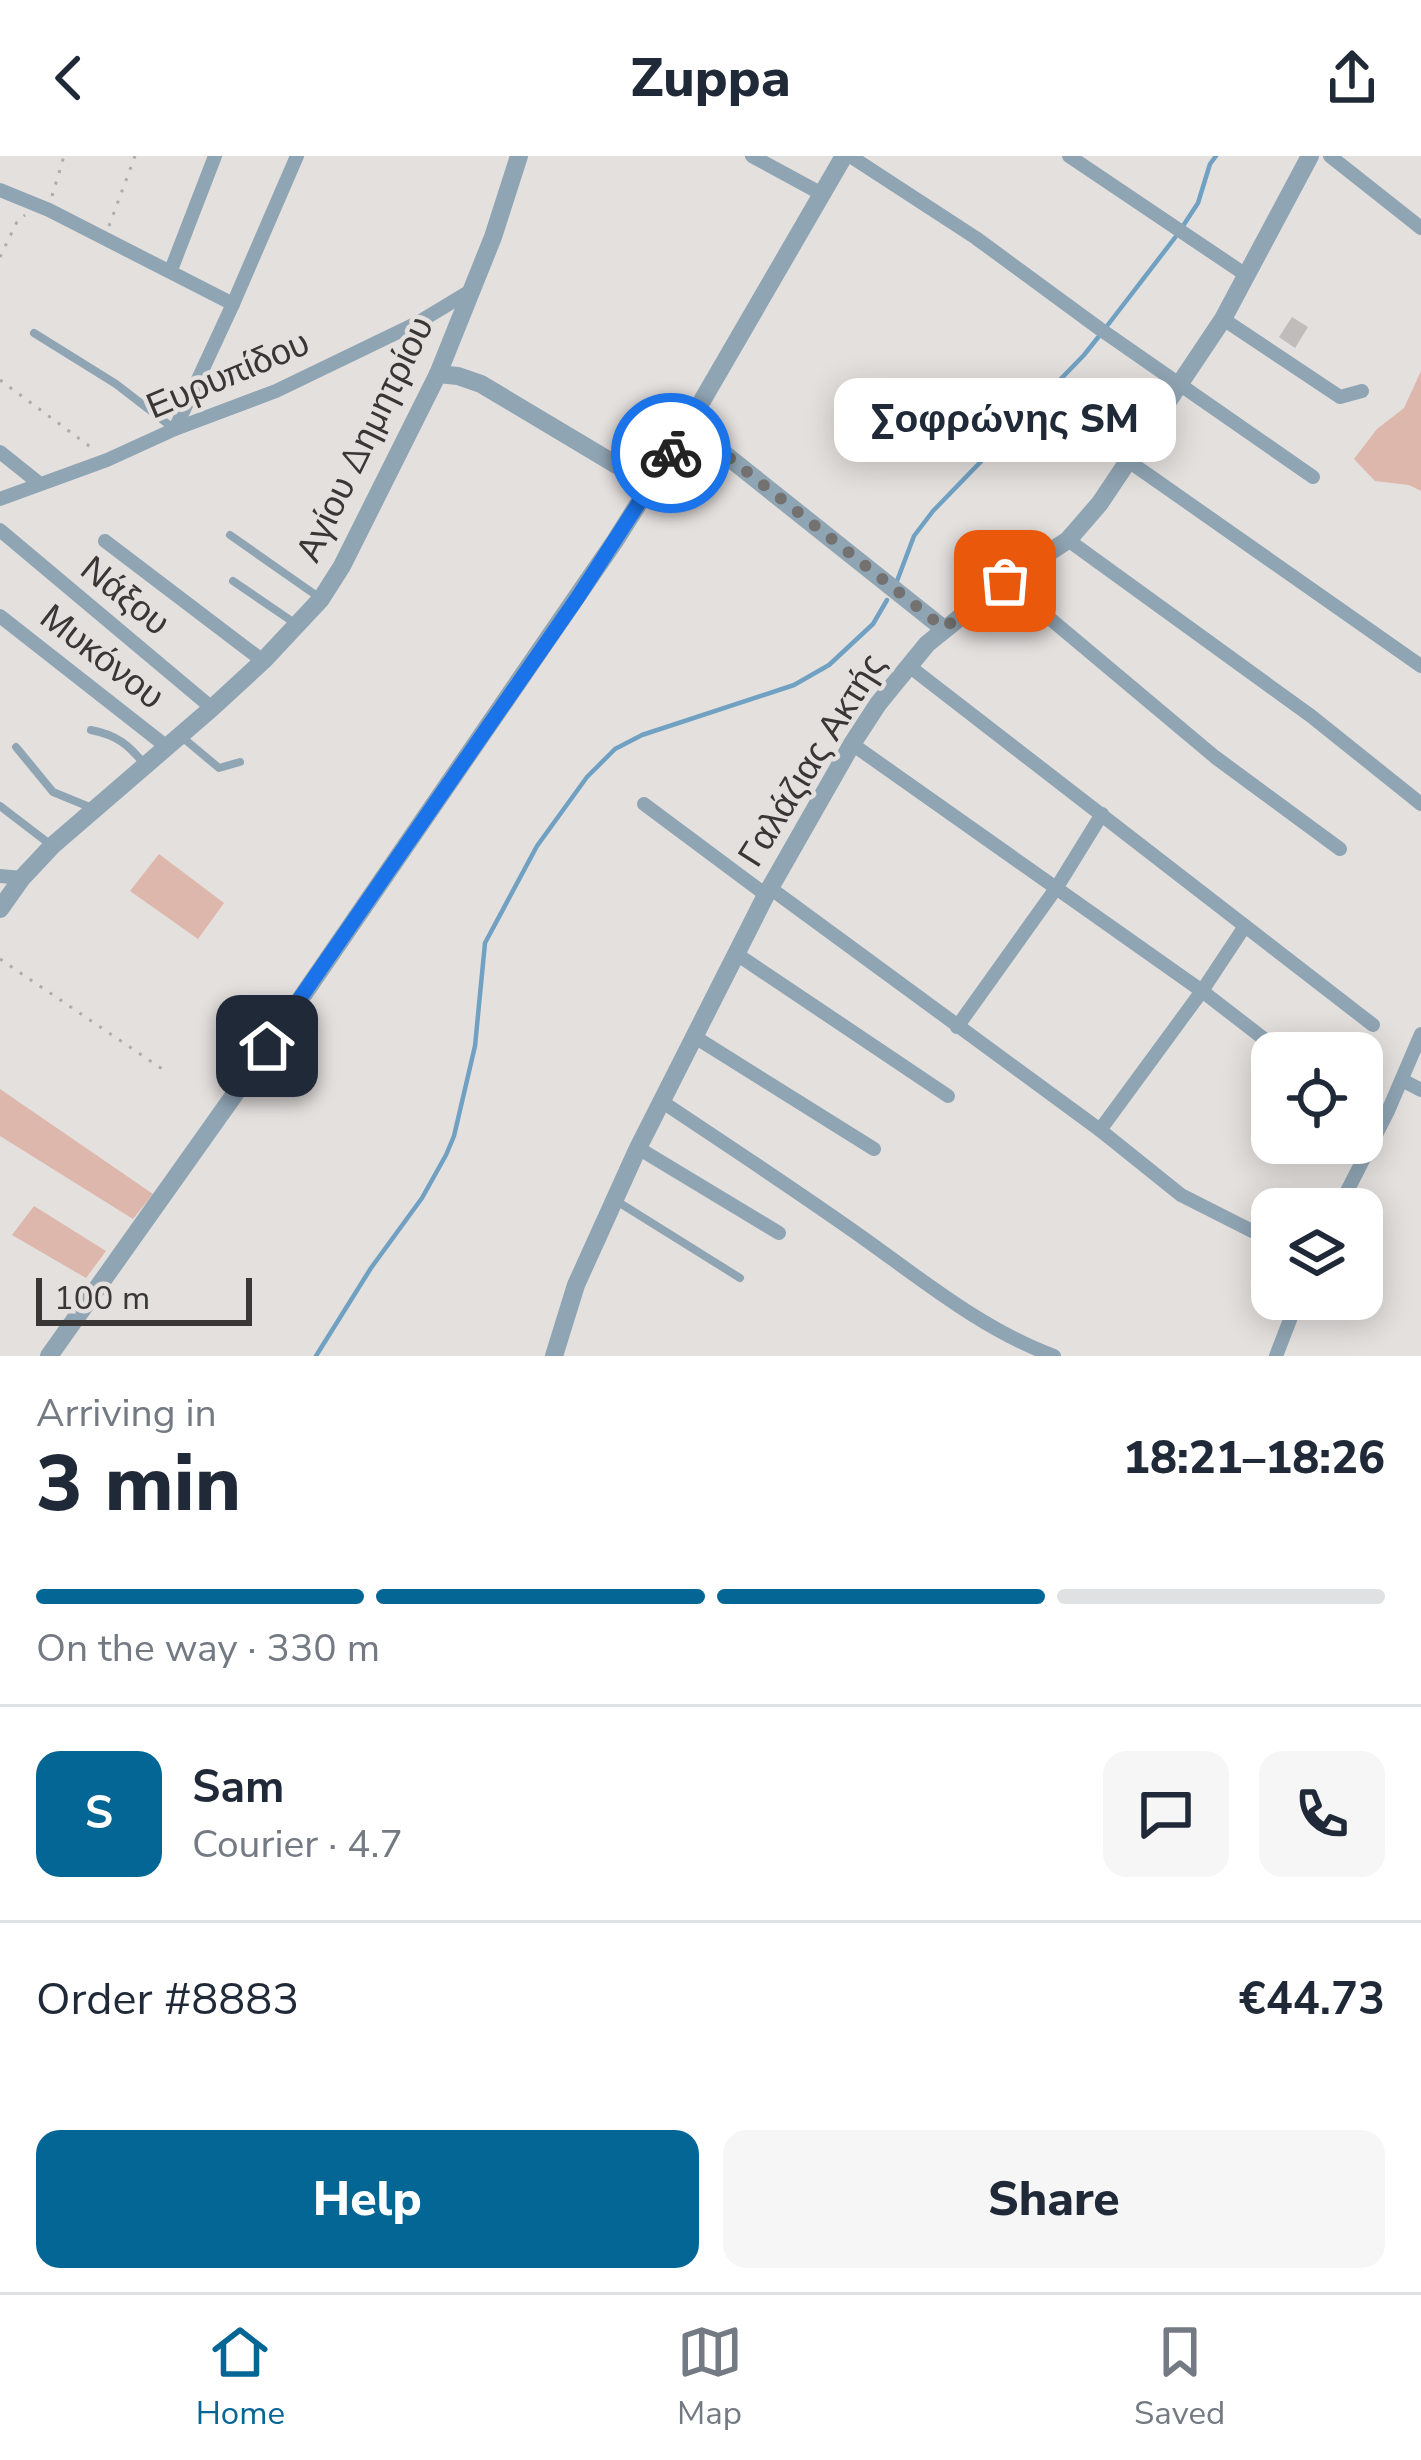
<!DOCTYPE html>
<html lang="en">
<head>
<meta charset="utf-8">
<style>
	body { margin:0; font-family:"Nunito Sans",sans-serif; background:#f6f6f7; color:#1f2937; height:100vh; display:flex; flex-direction:column; font-size:45px; white-space:nowrap }
	* { box-sizing:border-box; margin:0 }
	p { font-size:39px; color:#747a83 }
	.icon { flex:none; width:66px; height:66px; fill:none; stroke:currentColor; stroke-width:2; stroke-linecap:round; stroke-linejoin:round }
	.map { position:relative; height:1200px; overflow:hidden }
	.side { display:flex; flex-direction:column; background:#fff; flex:1 }
	.side>* { flex:none }
	.fabs { position:absolute; left:1251px; top:876px; display:grid; gap:24px }
	.fabs a { display:grid; place-items:center; width:132px; height:132px; border-radius:24px; background:#fff; box-shadow:0 6px 30px #0003; font-size:60px }
	.scale { position:absolute; left:36px; bottom:30px; width:216px; box-sizing:border-box; padding-left:12px; border:6px solid #383736; border-top:0; font-size:33px; line-height:42px; white-space:nowrap; color:#383736; -webkit-text-stroke:9px #e4e0de; paint-order:stroke }
	.pin { position:absolute; display:grid; place-items:center; width:102px; height:102px; color:#fff; margin:-51px; border-radius:24px; box-shadow:0 6px 18px #0006 }
	.courier { position:absolute; display:grid; place-items:center; width:120px; height:120px; margin:-60px; border:9px solid #1a73e8; border-radius:50%; background:#fff; color:#222; box-shadow:0 3px 15px #0007 }
	.bubble { position:absolute; height:84px; border-radius:24px; background:#fff; box-shadow:0 6px 30px #0003; font-size:39px; font-weight:800; line-height:84px; text-align:center }
	.headline em { font-style:normal; font-weight:800 }
	.headline div { display:flex; flex-direction:column-reverse }
	.headline { display:flex; align-items:center; justify-content:space-between; height:204px; padding:0 36px }
	h1 { font-size:78px; font-weight:800; line-height:90px }
	.bar { display:grid; grid-template-columns:repeat(4,1fr); gap:18px 12px; align-content:center; height:144px; padding:0 36px }
	.bar i { height:15px; border-radius:9px; background:#e0e1e3 }
	.bar .active { background:#046695 }
	.bar p { grid-column:span 4 }
	.line { display:flex; align-items:center; gap:30px; padding:0 36px; border-top:3px solid #e0e1e3 }
	.line div { flex:1 }
	.round { display:grid; place-items:center; flex:none; width:126px; height:126px; border-radius:24px; background:#f6f6f7 }
	.button { display:flex; gap:24px; margin-top:auto; padding:24px 36px }
	.button a { flex:1; height:138px; border-radius:24px; background:#046695; color:#fff; font-size:48px; font-weight:800; line-height:138px; text-align:center }
	.button a+a { background:#f6f6f7; color:#1f2937 }
	header { display:flex; justify-content:space-between; align-items:center; height:156px; padding:0 36px; background:#fff; font-size:54px; font-weight:800 }
	.menu { display:flex; justify-content:space-around; align-items:center; height:168px; border-top:3px solid #e0e1e3; background:#fff; font-size:33px; color:#747a83 }
	.menu a { display:grid; justify-items:center; gap:6px }
	.menu .active { color:#046695 }
	.map>svg:first-child { display:block }
</style>
</head>
<body>
<header><svg class="icon" aria-label="back" viewBox="0 0 24 24"><path d="M15 5l-7 7 7 7"/></svg>Zuppa<svg class="icon" aria-label="share" viewBox="0 0 24 24"><path d="M12 15V3M7 8l5-5 5 5M5 13v7h14v-7"/></svg></header>
<div class="map">
<svg width="1421" height="1200" viewBox="0 0 1421 1200">
	<rect width="100%" height="100%" fill="#e4e0de"/>
	<g fill="#deb7ac">
		<path d="M1421,215V335L1409,329L1375,325L1354,303L1377,273L1404,252Z"/>
		<path d="M159,698L224,747L198,783L130,735Z"/>
		<path d="M0,933L153,1038L133,1063L0,980Z"/>
		<path d="M34,1050L106,1095L86,1122L12,1079Z"/>
	</g>
	<g fill="none" stroke-linecap="round" stroke-linejoin="round">
		<g stroke="#71a1c2" stroke-width="4.5">
			<path d="M1183,70L1198,47L1210,8L1216,0"/>
			<path d="M1107,170L1177,79"/>
			<path d="M897,425L914,380L933,355L1084,199L1100,179"/>
			<path d="M316,1200L371,1112L422,1042L446,999L454,980L475,890L485,787L537,690L587,621L615,593L642,579L794,529L829,509L873,468L887,444"/>
		</g>
	</g>
	<path fill="#c0bcbb" d="M1292,161L1308,171L1295,192L1279,181Z"/>
	<g fill="none" stroke-linecap="round" stroke-linejoin="round">
		<g stroke="#aeaba9" stroke-width="3" stroke-dasharray="3 9" stroke-linecap="butt">
			<path d="M52,40L64,0"/>
			<path d="M109,70L135,0"/>
			<path d="M0,101L17,66L25,59"/>
			<path d="M0,224L96,295"/>
			<path d="M0,803L168,917"/>
		</g>
		<g stroke="#90a5b4" stroke-width="8">
			<path d="M34,177L116,228L173,272"/>
			<path d="M230,379L320,442"/>
			<path d="M233,425L296,468"/>
			<path d="M91,574C117,579 129,589 145,609"/>
			<path d="M182,581L219,612L240,606"/>
			<path d="M16,591L53,636L92,652"/>
			<path d="M0,650L51,689"/>
			<path d="M615,1044L740,1122"/>
		</g>
		<g stroke="#90a5b4" stroke-width="14">
			<path d="M752,0L822,38"/>
			<path d="M850,0L976,82L1100,173L1313,321"/>
			<path d="M1069,0L1246,119"/>
			<path d="M1330,0L1421,72"/>
			<path d="M0,34L49,54L233,148"/>
			<path d="M171,114L215,0"/>
			<path d="M1223,163L1340,241L1362,235"/>
			<path d="M175,273L233,148L297,0"/>
			<path d="M0,296L40,328"/>
			<path d="M1127,304L1421,510"/>
			<path d="M0,343L107,304L175,273L276,235L419,166L472,134"/>
			<path d="M0,374L212,552"/>
			<path d="M1068,384L1311,560L1421,648"/>
			<path d="M105,385L263,505"/>
			<path d="M1005,425L1215,601L1340,693"/>
			<path d="M0,460L167,591"/>
			<path d="M909,510L1373,869"/>
			<path d="M852,588L1202,835L1272,889"/>
			<path d="M644,648L766,739"/>
			<path d="M0,720L22,722"/>
			<path d="M770,732L1100,974L1181,1039L1272,1085"/>
			<path d="M738,799L948,940"/>
			<path d="M957,871L1057,731L1102,658"/>
			<path d="M695,881L874,993"/>
			<path d="M1402,924L1421,934"/>
			<path d="M661,945C727,989 794,1033 859,1079C921,1123 983,1174 1054,1200"/>
			<path d="M1100,974L1202,835L1245,770"/>
			<path d="M638,992L779,1077"/>
			<path d="M1338,1053L1388,955L1421,878"/>
			<path d="M1276,1200L1298,1143"/>
		</g>
		<g stroke="#90a5b4" stroke-width="18">
			<path d="M438,218L458,220L481,228L650,329"/>
			<path d="M688,269L944,473"/>
			<path d="M0,753L22,722L52,690L212,552L263,505L321,443L342,410L438,218L493,81L519,0"/>
			<path d="M49,1200L242,928L615,385L688,269L844,0"/>
			<path d="M554,1200L576,1129L638,992L766,739L852,588L878,548L927,488L1005,425L1068,384L1100,347L1223,163L1310,0"/>
		</g>
	</g>
	<g fill="none" stroke-linecap="round" stroke-linejoin="round">
		<path stroke="#747271" stroke-width="12" stroke-dasharray="0 21.6" d="M671,297L688,269L944,472L1005,425"/>
		<path stroke="#1a73e8" stroke-width="15" d="M267,890L578,441L671,297"/>
	</g>
	<g text-anchor="middle" dominant-baseline="central" stroke-width="9" stroke-linejoin="round" paint-order="stroke">
		<g font-size="36" fill="#383736" stroke="#e4e0de">
			<text transform="translate(228 219) rotate(-23)">Ευρυπίδου</text>
			<text transform="translate(365 283) rotate(-64)">Αγίου Δημητρίου</text>
			<text transform="translate(125 440) rotate(39)">Νάξου</text>
			<text transform="translate(102 501) rotate(38)">Μυκόνου</text>
			<text transform="translate(812 604) rotate(-58)">Γαλάζιας Ακτής</text>
		</g>
	</g>
</svg>
<div class="fabs">
<a><svg class="icon" aria-label="locate" viewBox="0 0 24 24"><circle cx="12" cy="12" r="6"/><path d="M12 2v4M12 18v4M2 12h4M18 12h4"/></svg></a>
<a><svg class="icon" aria-label="layers" viewBox="0 0 24 24"><path d="M12 4l9 5-9 5-9-5zM3 14l9 5 9-5"/></svg></a>
</div>
<div class="scale">100 m</div>
<div class="pin" style="left:1005px;top:425px;background:#ea580c"><svg class="icon" aria-label="bag" viewBox="0 0 24 24"><path d="M5 8h14l-1 12H6zM9 8a3 3 0 0 1 6 0"/></svg></div>
<div class="pin" style="left:267px;top:890px;background:#1f2937"><svg class="icon" aria-label="home" viewBox="0 0 24 24"><path d="M3 11l9-7 9 7M6 9v11h12V9"/></svg></div>
<div class="courier" style="left:671px;top:297px"><svg class="icon" aria-label="bike" viewBox="0 0 24 24"><circle cx="6" cy="16" r="4"/><circle cx="18" cy="16" r="4"/><path d="M6 16l4-8h5l3 8M10 8l3 8H6M13 5h3"/></svg></div>
<div class="bubble" style="left:834px;top:222px;width:342px">Σοφρώνης SM</div>
</div>
<section class="side">
<div class="headline"><div><h1>3 min</h1><p>Arriving in</p></div><em>18:21–18:26</em></div>
<div class="bar"><i class="active"></i><i class="active"></i><i class="active"></i><i></i><p>On the way · 330 m</p></div>
<div class="line" style="height:216px"><b class="round" style="background:#046695;color:#fff">S</b><div><b>Sam</b><p>Courier · 4.7</p></div><a class="round"><svg class="icon" aria-label="chat" viewBox="0 0 24 24"><path d="M4 5h16v11H9l-5 4z"/></svg></a><a class="round"><svg class="icon" aria-label="phone" viewBox="0 0 24 24"><path d="M5 4h4l2 5-3 2q2 4 5 5l2-3 5 2v4C11 20 4 13 5 4z"/></svg></a></div>
<div class="line" style="height:156px"><div>Order #8883</div><b>€44.73</b></div>
<div class="button"><a>Help</a><a>Share</a></div>
</section>
<nav class="menu">
<a class="active"><svg class="icon" aria-label="home" viewBox="0 0 24 24"><path d="M3 11l9-7 9 7M6 9v11h12V9"/></svg>Home</a>
<a><svg class="icon" aria-label="map" viewBox="0 0 24 24"><path d="M3 6l6-2 6 2 6-2v14l-6 2-6-2-6 2zM9 4v14M15 6v14"/></svg>Map</a>
<a><svg class="icon" aria-label="saved" viewBox="0 0 24 24"><path d="M7 4h10v16l-5-4-5 4z"/></svg>Saved</a>
</nav>
</body>
</html>
